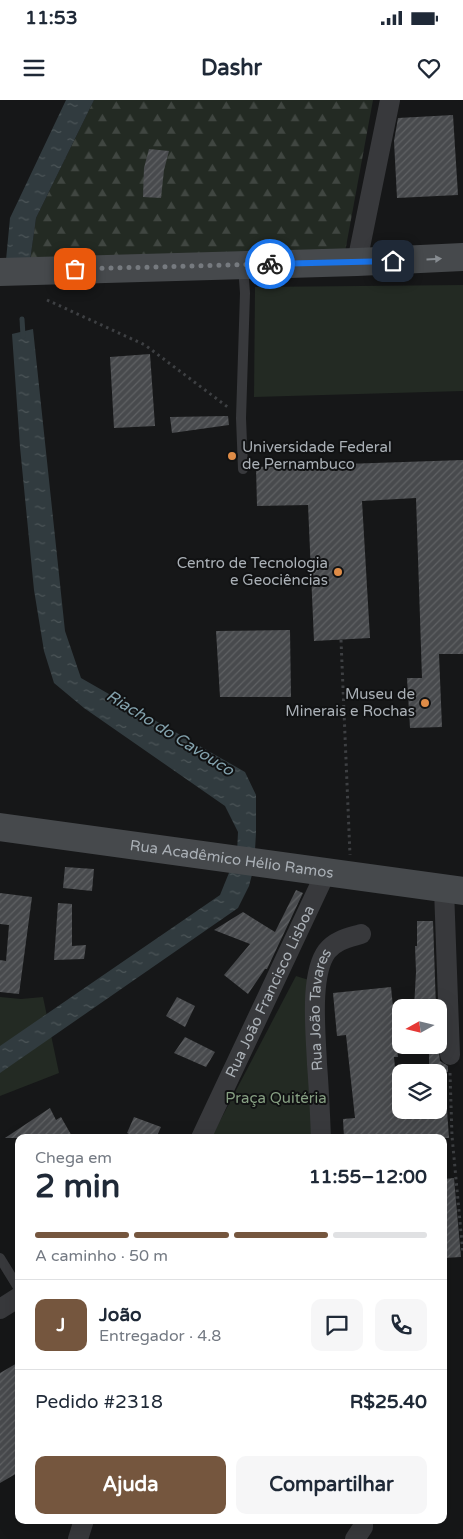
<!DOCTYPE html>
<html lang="pt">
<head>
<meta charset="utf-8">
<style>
	body { margin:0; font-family:"Varela Round",sans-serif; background:#f6f6f7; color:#1f2937; height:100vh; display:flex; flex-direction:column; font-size:19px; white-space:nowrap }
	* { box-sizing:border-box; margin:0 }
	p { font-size:16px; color:#747a83 }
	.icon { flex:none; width:28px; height:28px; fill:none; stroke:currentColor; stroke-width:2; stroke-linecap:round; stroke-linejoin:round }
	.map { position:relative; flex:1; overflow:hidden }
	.drawer { position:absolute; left:15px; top:1034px; width:432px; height:390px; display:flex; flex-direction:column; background:#fff; border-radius:10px; box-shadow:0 5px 20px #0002 }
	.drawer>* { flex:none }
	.needle { width:32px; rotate:262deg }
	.buttons { position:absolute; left:392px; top:899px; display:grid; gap:10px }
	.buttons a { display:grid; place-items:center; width:55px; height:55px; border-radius:10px; background:#fff; box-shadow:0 5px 20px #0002; font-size:25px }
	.pin { position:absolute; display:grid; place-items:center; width:42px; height:42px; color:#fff; margin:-21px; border-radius:10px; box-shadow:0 2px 8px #0006 }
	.courier { position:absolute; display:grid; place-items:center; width:50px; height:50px; margin:-25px; border:4px solid #1a73e8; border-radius:50%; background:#fff; color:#222; box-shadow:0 1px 6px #0007 }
	.head em { font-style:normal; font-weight:800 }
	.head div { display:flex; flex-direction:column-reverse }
	.head { display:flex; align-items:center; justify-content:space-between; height:85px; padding:0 20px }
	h1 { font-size:32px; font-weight:800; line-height:38px }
	.bar { display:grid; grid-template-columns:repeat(4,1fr); gap:8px 5px; align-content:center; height:60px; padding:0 20px }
	.bar i { height:6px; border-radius:4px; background:#e0e1e3 }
	.bar .on { background:#75563e }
	.bar p { grid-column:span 4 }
	.line { display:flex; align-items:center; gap:12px; padding:0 20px; border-top:1px solid #e0e1e3 }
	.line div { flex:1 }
	.round { display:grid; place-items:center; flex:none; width:52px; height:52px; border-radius:10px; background:#f6f6f7 }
	.cta { display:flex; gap:10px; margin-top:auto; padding:10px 20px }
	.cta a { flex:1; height:58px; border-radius:10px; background:#75563e; color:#fff; font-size:20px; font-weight:800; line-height:58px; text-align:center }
	.cta a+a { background:#f6f6f7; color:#1f2937 }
	.status { display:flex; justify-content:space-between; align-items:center; height:35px; padding:0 25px; background:#fff; direction:ltr }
	.status svg { height:14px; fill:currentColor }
	header { display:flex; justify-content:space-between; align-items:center; height:65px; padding:0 20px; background:#fff; font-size:22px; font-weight:800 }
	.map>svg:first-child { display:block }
</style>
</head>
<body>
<div class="status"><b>11:53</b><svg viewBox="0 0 49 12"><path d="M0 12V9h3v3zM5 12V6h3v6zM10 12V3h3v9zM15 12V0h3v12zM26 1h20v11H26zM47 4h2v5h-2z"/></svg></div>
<header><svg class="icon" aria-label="menu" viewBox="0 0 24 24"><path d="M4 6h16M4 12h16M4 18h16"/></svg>Dashr<svg class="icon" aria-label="heart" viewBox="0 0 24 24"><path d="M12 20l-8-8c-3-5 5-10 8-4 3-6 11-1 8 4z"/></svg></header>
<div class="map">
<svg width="463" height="1439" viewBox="0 0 463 1439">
	<defs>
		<pattern id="forest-firs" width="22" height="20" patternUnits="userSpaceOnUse" patternTransform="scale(1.25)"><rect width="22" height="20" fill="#232a23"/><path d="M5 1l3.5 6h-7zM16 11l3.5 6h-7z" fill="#404641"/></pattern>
		<pattern id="water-ripples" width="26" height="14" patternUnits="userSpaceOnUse" patternTransform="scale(1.25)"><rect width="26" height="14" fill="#313b3f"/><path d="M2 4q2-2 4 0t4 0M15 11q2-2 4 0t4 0" fill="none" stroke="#4c5558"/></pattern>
		<pattern id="building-hatch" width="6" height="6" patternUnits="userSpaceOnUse" patternTransform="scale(1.25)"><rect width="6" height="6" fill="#484a4d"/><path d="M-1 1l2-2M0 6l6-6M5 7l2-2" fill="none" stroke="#606264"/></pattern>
	</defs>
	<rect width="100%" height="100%" fill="#161718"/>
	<g fill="#232a23">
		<path d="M463,185V291L254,297L255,187Z"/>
		<path d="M296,876L312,881L316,1037L211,1038Z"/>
		<path d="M0,897L21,899L43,897L59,973L0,996Z"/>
	</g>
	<path fill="url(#forest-firs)" d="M94,0H373L345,152L30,161L36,118Z"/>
	<g fill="url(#water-ripples)">
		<path d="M66,0H94L36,118L30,161L6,160L10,118Z"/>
		<path d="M33,229L65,531L81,578L245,672L256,695V733L254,767L249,786L238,808L0,973V946L220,795L237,753L238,732L225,706L84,608L54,583L44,551L34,490L20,347L12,234Z"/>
	</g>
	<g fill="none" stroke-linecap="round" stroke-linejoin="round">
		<path stroke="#313b3f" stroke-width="5" d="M22,219L23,236"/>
	</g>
	<g fill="url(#building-hatch)">
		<path d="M453,15L458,95L397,98L394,41L398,18Z"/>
		<path d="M149,49L169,51L164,70L161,98L143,97L144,68Z"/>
		<path d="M150,254L155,326L114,328L110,257Z"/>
		<path d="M228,316L229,325L172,333L170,317Z"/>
		<path d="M463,360V554H439L442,627L410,628L407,578H422L416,398L362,401L370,538L314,541L308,405L257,406L256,367Z"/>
		<path d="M290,530L291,597H220L216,531Z"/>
		<path d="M65,767L94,769L92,791L63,788Z"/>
		<path d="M296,790L303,793L267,869H265L248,894L224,875L250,844L214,830L243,812L275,832Z"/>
		<path d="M0,793L32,797L19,894L0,892V860L6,861L9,825L0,824Z"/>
		<path d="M58,803L72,804V846L86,845L84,859L54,860Z"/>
		<path d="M417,821H433L436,908H414L416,872L415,846H417Z"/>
		<path d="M391,887L398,957H394L399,1010H447L449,1038H344L343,1019L355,1018L346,935L337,936L333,893Z"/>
		<path d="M177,897L195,906L185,927L166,916Z"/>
		<path d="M185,937L215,952L206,967L174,953Z"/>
		<path d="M429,945H438L440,961L448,966V972H429Z"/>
		<path d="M50,1008L56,1020L61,1017L73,1038H5Z"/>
		<path d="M134,1017L161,1027L156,1038H138L127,1033Z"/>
		<path d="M454,1078L461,1157L444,1158V1079Z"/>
		<path d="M19,1262V1372L0,1383V1273Z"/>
	</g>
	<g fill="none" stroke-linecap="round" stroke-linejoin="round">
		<g stroke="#3e4043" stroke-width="3" stroke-dasharray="2.5 4" stroke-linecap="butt">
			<path d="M47,200L145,245L229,308"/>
			<path d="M341,540L350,755"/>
			<path d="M450,973L452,1036L463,1154"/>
		</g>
		<g stroke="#38393c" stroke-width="10">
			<path d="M243,369L241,318L245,193L243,166"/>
			<path d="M0,1158L19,1189"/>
		</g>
		<g stroke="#38393c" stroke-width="20">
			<path d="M357,162L390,0"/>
			<path d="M444,789L450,955"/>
			<path id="s1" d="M201,1038L326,772"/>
			<path id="s2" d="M321,1038C320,1013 319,989 317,964C316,935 309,875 327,851C336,840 348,838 361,834"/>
			<path d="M0,1209L19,1197"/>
			<path d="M78,1439L84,1420"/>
			<path d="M355,1439L363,1427V1420"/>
		</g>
		<g stroke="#46494c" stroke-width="28">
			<path d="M0,172L357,162L463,157"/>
			<path id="s3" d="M0,727L463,791"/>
		</g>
	</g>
	<defs><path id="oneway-solid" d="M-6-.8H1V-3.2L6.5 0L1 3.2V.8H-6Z" transform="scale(1.25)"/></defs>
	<use fill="#878c91" href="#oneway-solid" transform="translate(434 159) rotate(-3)"/>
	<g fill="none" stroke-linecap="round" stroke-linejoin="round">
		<path stroke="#767a7f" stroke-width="5" stroke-dasharray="0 9" d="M75,169L270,164"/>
		<path stroke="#1a73e8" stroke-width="6" d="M270,164L393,161"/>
	</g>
	<g fill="#df8c47" stroke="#111213" stroke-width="2">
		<circle cx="232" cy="356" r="5"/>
		<circle cx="338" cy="472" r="5"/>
		<circle cx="425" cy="603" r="5"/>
	</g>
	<g text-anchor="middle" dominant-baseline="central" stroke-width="4" stroke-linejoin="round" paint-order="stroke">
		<g font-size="15" fill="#aab0b6" stroke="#111213" text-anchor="end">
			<text x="242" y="347" text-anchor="start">Universidade Federal<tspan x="242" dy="17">de Pernambuco</tspan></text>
			<text x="328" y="463">Centro de Tecnologia<tspan x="328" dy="17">e Geociências</tspan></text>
			<text x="415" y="594">Museu de<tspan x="415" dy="17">Minerais e Rochas</tspan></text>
		</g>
		<g font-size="15" fill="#aab0b6" stroke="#111213">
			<text stroke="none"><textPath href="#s3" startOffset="234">Rua Acadêmico Hélio Ramos</textPath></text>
			<text stroke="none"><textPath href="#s1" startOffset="162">Rua João Francisco Lisboa</textPath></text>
			<text stroke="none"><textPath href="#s2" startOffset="129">Rua João Tavares</textPath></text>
		</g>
		<g font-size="15" fill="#87a083" stroke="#111213">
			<text x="276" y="998">Praça Quitéria</text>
		</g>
		<g font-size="16" font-style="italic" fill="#84a3ae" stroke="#111213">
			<text transform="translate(170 633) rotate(32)">Riacho do Cavouco</text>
		</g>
	</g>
</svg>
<div class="buttons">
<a><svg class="needle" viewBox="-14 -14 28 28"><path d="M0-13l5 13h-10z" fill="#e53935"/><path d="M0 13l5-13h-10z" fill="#747a83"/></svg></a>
<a><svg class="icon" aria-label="layers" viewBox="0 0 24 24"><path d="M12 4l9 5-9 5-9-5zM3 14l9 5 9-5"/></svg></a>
</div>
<div class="pin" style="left:75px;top:169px;background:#ea580c"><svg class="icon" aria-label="bag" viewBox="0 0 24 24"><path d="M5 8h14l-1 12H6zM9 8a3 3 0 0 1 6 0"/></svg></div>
<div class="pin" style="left:393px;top:161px;background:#1f2937"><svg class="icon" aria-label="home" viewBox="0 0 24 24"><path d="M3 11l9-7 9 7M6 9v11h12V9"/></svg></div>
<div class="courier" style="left:270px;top:164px"><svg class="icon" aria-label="bike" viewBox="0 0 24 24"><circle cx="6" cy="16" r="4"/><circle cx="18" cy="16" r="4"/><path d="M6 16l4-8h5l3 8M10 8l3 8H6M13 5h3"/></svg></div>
<section class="drawer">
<div class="head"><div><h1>2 min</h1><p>Chega em</p></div><em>11:55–12:00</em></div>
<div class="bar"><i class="on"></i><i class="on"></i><i class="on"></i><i></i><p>A caminho · 50 m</p></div>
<div class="line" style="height:90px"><b class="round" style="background:#75563e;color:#fff">J</b><div><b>João</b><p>Entregador · 4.8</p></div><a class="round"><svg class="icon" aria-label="chat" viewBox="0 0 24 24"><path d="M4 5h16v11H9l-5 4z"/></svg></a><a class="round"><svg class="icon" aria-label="phone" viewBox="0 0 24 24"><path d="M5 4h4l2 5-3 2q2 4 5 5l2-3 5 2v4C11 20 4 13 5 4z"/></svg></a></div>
<div class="line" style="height:65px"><div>Pedido #2318</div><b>R$25.40</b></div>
<div class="cta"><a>Ajuda</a><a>Compartilhar</a></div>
</section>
</div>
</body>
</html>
